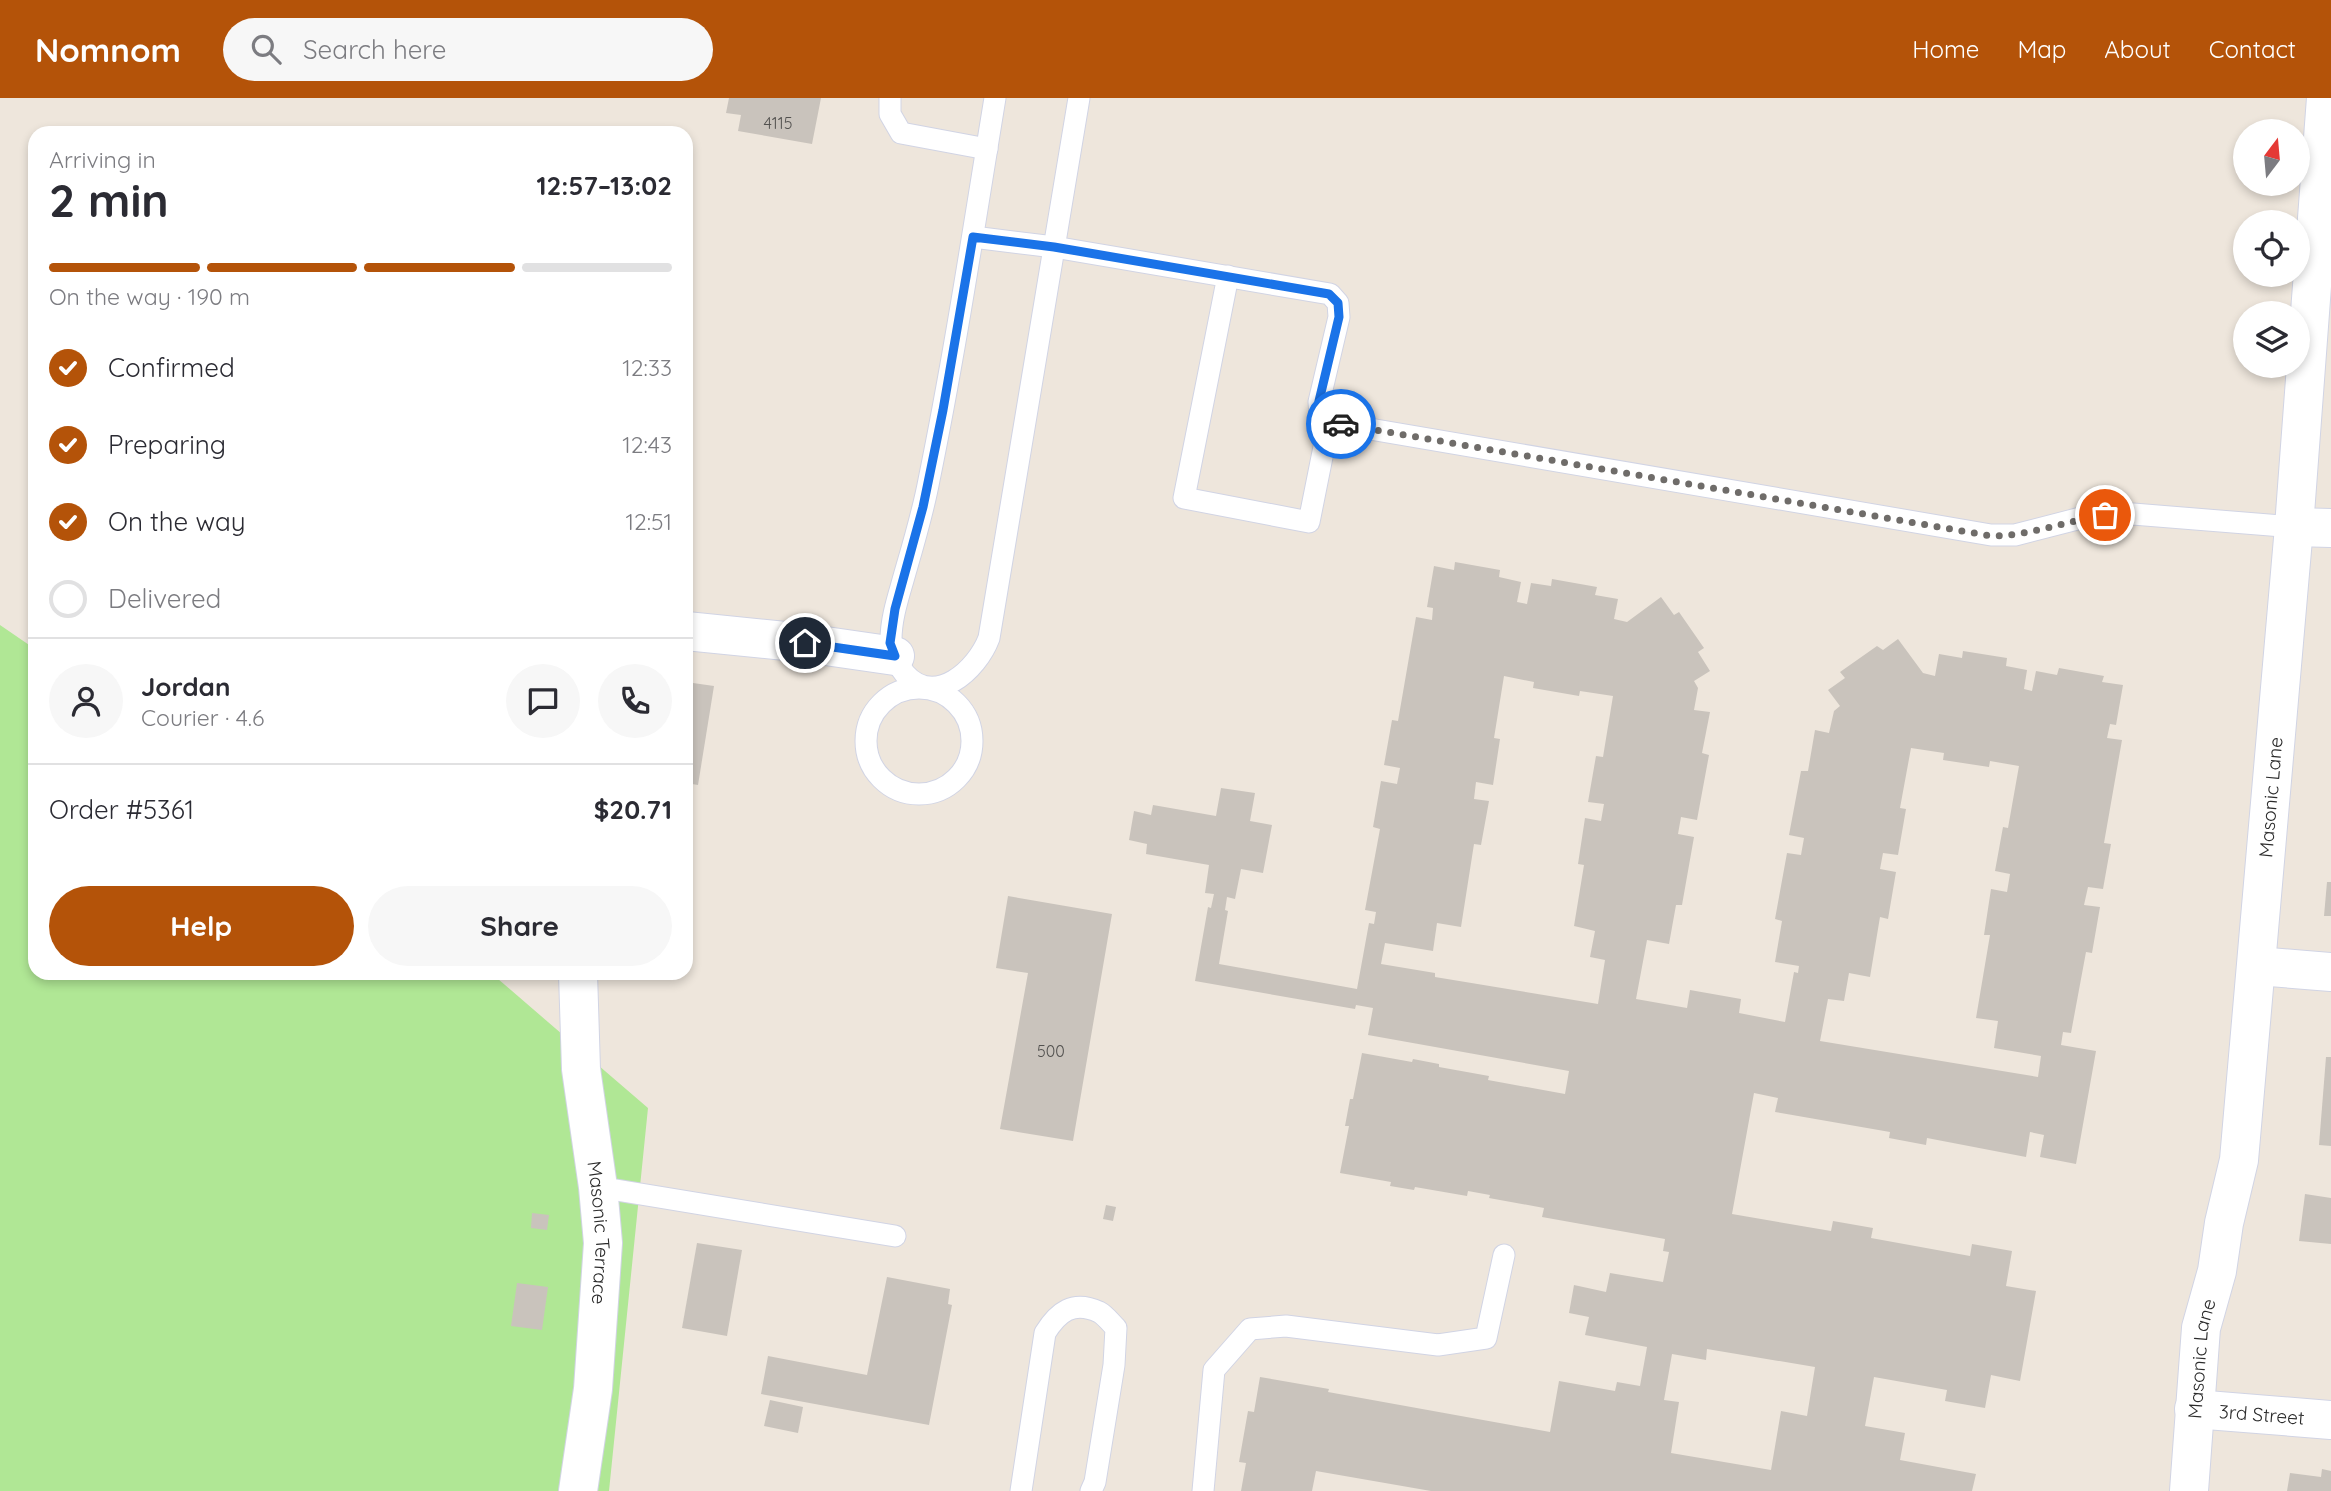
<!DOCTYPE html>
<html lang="en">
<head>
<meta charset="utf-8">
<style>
	body { margin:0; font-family:Quicksand,sans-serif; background:#f7f7f7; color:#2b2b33; height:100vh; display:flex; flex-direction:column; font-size:26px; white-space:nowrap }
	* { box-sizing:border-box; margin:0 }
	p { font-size:23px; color:#7c7c81 }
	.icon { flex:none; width:38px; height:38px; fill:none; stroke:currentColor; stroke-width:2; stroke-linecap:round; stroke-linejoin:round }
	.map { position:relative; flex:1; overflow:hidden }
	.panel { position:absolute; left:28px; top:28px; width:665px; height:854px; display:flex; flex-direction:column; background:#fff; border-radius:21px; box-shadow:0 4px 10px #0003 }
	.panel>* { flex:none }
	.needle { width:46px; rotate:16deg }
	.tools { position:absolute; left:2233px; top:21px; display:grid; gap:14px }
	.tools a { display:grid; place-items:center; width:77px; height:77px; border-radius:50%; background:#fff; box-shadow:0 4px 10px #0003; font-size:35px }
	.pin { position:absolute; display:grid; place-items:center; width:60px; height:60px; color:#fff; margin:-30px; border:4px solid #fff; border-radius:50%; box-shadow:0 2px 7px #0007 }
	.courier { position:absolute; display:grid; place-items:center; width:70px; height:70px; margin:-35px; border:5px solid #1a73e8; border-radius:50%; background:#fff; color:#222; box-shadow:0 2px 9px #0007 }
	.headline em { font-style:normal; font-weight:700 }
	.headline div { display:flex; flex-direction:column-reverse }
	.headline { display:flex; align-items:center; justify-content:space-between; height:119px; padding:0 21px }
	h1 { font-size:46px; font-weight:700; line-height:52px }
	.bar { display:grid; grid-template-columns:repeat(4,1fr); gap:10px 7px; align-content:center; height:84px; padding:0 21px }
	.bar i { height:9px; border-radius:5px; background:#e1e1e2 }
	.bar .current { background:#b45309 }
	.bar p { grid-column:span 4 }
	.line { display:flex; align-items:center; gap:18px; padding:0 21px; border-top:2px solid #e1e1e2 }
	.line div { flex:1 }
	.round { display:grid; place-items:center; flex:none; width:74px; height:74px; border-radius:37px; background:#f7f7f7 }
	ol { padding:0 21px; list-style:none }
	li { display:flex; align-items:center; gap:21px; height:77px }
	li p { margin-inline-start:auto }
	li .icon { padding:7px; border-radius:50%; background:#b45309; color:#fff; stroke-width:4 }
	li:last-child { color:#7c7c81 }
	li i { width:38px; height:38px; border:4px solid #e1e1e2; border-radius:50% }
	.primary-button { display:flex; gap:14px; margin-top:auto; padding:14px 21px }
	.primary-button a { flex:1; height:80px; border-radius:42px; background:#b45309; color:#fff; font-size:28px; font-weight:700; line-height:80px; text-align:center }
	.primary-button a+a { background:#f7f7f7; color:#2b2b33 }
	header { display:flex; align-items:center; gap:42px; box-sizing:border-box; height:98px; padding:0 35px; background:#b45309; color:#fff }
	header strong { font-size:33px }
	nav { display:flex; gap:38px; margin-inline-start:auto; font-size:24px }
	.search { width:490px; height:63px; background:#f7f7f7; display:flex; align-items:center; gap:18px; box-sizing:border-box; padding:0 24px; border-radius:38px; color:#7c7c81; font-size:26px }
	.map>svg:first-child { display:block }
</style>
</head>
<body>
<header>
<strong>Nomnom</strong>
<div class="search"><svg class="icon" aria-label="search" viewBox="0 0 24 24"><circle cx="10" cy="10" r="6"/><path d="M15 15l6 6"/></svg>Search here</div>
<nav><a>Home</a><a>Map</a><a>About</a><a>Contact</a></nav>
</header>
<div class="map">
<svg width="2331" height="1393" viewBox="0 0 2331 1393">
	<rect width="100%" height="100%" fill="#eee6dc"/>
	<path fill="#b0e795" d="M0,527L35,551V875H491L648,1010L609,1393H0Z"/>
	<g fill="#c9c3bc" fill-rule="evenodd">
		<path d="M729,0H821L812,46L738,33L741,17L726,15Z"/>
		<path d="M1455,464L1500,472L1499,479L1521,484L1517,504L1527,506L1531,485L1551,488L1552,481L1597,489L1595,497L1618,501L1614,521L1627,524L1661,499L1674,517L1679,514L1704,550L1698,554L1710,573L1694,583L1698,590L1694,612L1710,614L1702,655L1709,657L1697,722L1681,719L1678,736L1694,739L1682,807H1676L1669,846L1647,842L1636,901L1687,910L1690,892L1741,901L1739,915L1785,924L1794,874L1798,875L1799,868L1775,864L1782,823L1775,821L1787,755L1801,757L1804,740L1789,737L1801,673H1808L1815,632L1829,635L1834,613L1840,608L1828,592L1845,580L1840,574L1877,548L1883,552L1898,541L1923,575L1935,578L1939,556L1962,560L1963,553L2007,560L2006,568L2027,572L2024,591L2032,593L2036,573L2057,577L2059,570L2104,578L2102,584L2123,587L2116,627L2110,626L2107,640L2122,642L2104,745L2111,746L2103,791L2088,789L2084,807L2100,809L2092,855L2086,854L2071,935L2063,934L2061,947L2096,953L2076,1066L2040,1059L2044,1037L2030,1034L2026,1059L1927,1040L1926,1047L1889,1040L1890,1034L1775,1014L1778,1000L1754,995L1732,1116L1831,1133L1833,1123L1873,1130L1871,1140L1970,1158L1972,1146L2012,1153L2006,1188L2036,1193L2020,1283L1991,1277L1985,1310L1945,1303L1947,1292L1874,1279L1865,1328L1905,1335L1900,1362L1976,1376L1972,1393H1431L1316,1373L1312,1393H1241L1246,1365L1239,1364L1248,1313L1254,1314L1260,1279L1329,1291L1328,1294L1550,1334L1559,1283L1615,1293L1617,1284L1640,1288L1647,1249L1585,1237L1589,1219L1569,1215L1574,1187L1606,1194L1610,1175L1663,1184L1669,1154L1663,1153L1665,1141L1542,1119L1544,1110L1489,1100L1490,1097L1468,1093L1467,1098L1415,1089L1414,1092L1390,1088L1391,1084L1340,1075L1349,1028H1345L1350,1001H1353L1362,955L1412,964L1413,961L1439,966V969L1489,978L1488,982L1565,996L1569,973L1368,937L1373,910L1356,907L1355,911L1195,883L1208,809L1211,810L1214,796L1205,795L1209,767L1146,756L1147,746L1129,742L1134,713L1151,717L1153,707L1216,718L1221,690L1255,695L1250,723L1272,727L1263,775L1241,771L1235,801L1227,799L1225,812L1228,813L1219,866L1357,891L1369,825L1374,826L1376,814L1365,812L1380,731L1373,729L1381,683L1397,686L1400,670L1384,667L1392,622L1398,623L1416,519L1432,522L1433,510L1427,509L1434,468L1454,472ZM1504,578L1534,584L1533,590L1579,598L1580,593L1613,598L1603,659L1596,658L1588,704L1604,706L1601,723L1585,720L1578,766L1584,767L1574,828L1595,833L1590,859L1605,862L1598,906L1435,879V875L1381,866L1385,845L1433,853L1437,825L1461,829L1474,746L1481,747L1489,703L1474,701L1476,684L1493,687L1500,641L1494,640ZM1911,650L1944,655L1943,662L1989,669L1990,663L2019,668L2008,730L2003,729L1995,773L2010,776L2007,794L1991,791L1984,837H1990L1976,920L1998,923L1994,950L2041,958L2038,979L1820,943L1828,901L1844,903L1849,875L1870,879L1880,819L1888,821L1896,774L1880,771L1883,755L1898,757L1906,711L1900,710ZM1707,1251L1815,1269L1807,1318L1781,1313L1771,1372L1671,1355L1679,1304L1664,1302L1672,1256L1706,1262Z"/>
		<path d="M686,584L714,588L698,687L686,685Z"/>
		<path d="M2327,784H2331V818H2324Z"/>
		<path d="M1008,798L1112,816L1073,1043L1000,1031L1028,875L996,870Z"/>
		<path d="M2326,959H2331V1048L2319,1047Z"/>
		<path d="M2305,1096L2331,1100V1146L2299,1143Z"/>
		<path d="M1106,1107L1116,1109L1113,1123L1103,1121Z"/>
		<path d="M532,1115L549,1117L547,1132L531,1130Z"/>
		<path d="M697,1145L742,1152L727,1238L682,1230Z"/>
		<path d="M887,1179L950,1191L948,1206L952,1207L929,1327L761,1296L768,1258L867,1277Z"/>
		<path d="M517,1185L548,1189L542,1232L511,1228Z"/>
		<path d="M770,1302L803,1309L798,1335L764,1328Z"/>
		<path d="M2322,1371L2331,1373V1393H2287L2290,1375L2321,1379Z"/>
	</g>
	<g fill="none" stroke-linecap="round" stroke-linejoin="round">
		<defs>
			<g id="service">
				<path d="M890,0V16L901,35L987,51"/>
				<path d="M995,0C974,128 955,255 929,382C923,414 914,444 905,475C899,497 891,519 891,542C890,553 898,567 905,576C935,610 977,572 989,540L1079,0"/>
				<path d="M973,139L1054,149L1330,196L1338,205L1339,219L1319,304L1320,317L1329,324L1991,437H2015L2077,421L2105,417L2133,416L2294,429"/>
				<path d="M1228,178L1184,400L1309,424L1329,324"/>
				<circle cx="919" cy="643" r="53"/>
				<path d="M598,1089L895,1138"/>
				<path d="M1021,1393L1045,1235C1058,1214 1073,1202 1099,1214C1105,1217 1111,1225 1116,1230L1114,1267L1095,1384L1091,1393"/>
				<path d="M1203,1393L1214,1272L1250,1231L1286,1228L1438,1247L1486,1240L1504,1157"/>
			</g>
			<g id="minor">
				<path d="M2294,429L2331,430"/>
				<path d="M686,533L805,545L895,558"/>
				<path d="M2257,868L2331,874"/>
				<path id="s1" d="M578,875L581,971L598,1089L603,1145L593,1291L578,1393"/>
				<path id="s2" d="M2194,1311L2331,1322"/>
			</g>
			<g id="secondary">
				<path id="s3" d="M2189,1393L2201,1230L2217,1173L2224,1125L2239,1062L2294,429L2326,0"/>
			</g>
		</defs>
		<use href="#service" stroke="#d1d4e4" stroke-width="23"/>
		<use href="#minor" stroke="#d1d4e4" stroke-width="40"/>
		<use href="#secondary" stroke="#d1d4e4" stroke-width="40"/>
		<use href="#service" stroke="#fff" stroke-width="21"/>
		<use href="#minor" stroke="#fff" stroke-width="38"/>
		<use href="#secondary" stroke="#fff" stroke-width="38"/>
	</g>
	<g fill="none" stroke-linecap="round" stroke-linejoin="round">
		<path stroke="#6f6c69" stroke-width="7" stroke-dasharray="0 12.6" d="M1341,326L1991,438C2030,438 2066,423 2105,417"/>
		<path stroke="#1a73e8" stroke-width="9" d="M805,545L895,558L890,545L895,511L923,409L943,312L973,139L1054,149L1329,196L1338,205L1339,219L1319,303L1320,317L1329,324L1341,326"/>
	</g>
	<g text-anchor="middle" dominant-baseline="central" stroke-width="7" stroke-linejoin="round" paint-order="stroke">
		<g font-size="16" fill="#52514f">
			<text x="778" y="25">4115</text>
			<text x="1051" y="953">500</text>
		</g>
		<g font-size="19" fill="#2b2b2b" stroke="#fff">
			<text stroke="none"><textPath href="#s3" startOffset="700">Masonic Lane</textPath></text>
			<text stroke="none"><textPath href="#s1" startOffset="261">Masonic Terrace</textPath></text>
			<text stroke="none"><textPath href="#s3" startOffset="133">Masonic Lane</textPath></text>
			<text stroke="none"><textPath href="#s2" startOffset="68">3rd Street</textPath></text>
		</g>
	</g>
</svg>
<div class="tools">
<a><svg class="needle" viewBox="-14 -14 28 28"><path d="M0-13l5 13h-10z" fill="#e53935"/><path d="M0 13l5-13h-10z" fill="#7c7c81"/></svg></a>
<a><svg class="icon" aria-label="locate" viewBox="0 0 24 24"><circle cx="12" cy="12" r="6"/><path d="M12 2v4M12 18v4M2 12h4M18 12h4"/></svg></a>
<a><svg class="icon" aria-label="layers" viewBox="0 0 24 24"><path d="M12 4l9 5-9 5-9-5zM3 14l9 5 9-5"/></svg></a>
</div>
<div class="pin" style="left:2105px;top:417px;background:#ea580c"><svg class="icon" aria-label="bag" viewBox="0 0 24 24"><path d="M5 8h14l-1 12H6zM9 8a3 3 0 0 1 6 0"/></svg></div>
<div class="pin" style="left:805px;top:545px;background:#1f2937"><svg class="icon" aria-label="home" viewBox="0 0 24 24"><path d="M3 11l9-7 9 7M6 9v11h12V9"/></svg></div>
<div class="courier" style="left:1341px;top:326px"><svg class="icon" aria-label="car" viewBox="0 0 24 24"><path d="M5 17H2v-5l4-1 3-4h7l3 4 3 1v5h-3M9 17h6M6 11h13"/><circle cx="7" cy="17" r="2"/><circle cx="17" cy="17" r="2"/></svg></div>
<section class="panel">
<div class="headline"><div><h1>2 min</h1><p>Arriving in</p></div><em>12:57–13:02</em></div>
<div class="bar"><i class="current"></i><i class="current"></i><i class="current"></i><i></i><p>On the way · 190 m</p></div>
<ol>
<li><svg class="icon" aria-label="check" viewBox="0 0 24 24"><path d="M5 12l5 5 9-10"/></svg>Confirmed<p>12:33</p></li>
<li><svg class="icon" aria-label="check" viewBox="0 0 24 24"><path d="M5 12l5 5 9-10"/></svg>Preparing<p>12:43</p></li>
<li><svg class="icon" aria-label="check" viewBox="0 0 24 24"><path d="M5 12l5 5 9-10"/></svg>On the way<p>12:51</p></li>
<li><i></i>Delivered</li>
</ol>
<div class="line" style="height:126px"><a class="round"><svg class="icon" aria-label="person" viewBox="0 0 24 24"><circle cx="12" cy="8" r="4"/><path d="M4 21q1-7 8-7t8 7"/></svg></a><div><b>Jordan</b><p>Courier · 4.6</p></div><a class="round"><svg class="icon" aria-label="chat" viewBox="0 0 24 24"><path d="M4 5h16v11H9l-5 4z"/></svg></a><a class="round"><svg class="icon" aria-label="phone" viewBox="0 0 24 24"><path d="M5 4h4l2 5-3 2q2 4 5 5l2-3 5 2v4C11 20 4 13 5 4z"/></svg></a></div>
<div class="line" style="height:91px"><div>Order #5361</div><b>$20.71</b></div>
<div class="primary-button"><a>Help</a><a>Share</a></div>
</section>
</div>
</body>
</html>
